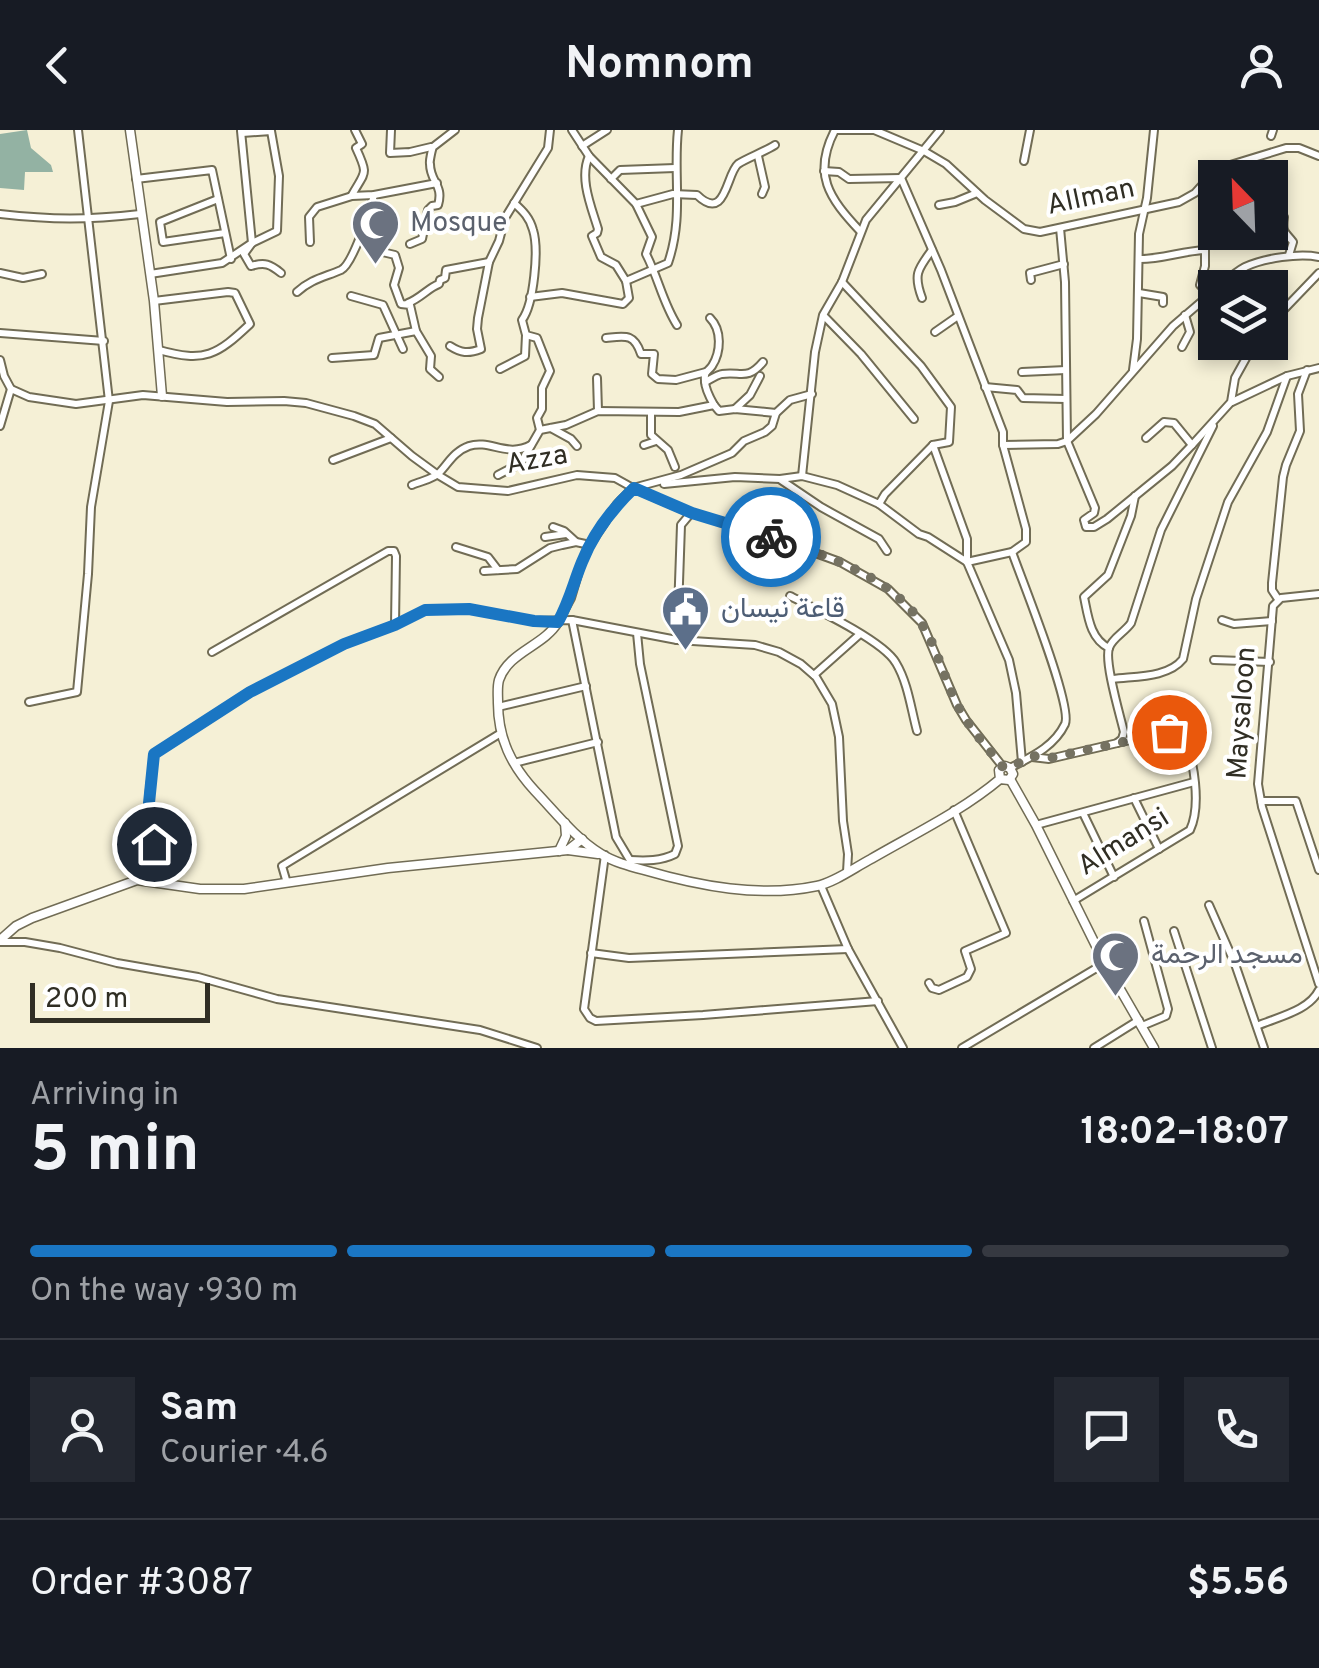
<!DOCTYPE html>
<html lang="en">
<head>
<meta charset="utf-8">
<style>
	body { margin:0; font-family:Overpass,Vazirmatn,sans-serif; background:#242831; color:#f1f3f6; height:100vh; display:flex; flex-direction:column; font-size:38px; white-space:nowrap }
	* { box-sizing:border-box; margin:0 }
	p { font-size:32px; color:#9ea1a6 }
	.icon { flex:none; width:55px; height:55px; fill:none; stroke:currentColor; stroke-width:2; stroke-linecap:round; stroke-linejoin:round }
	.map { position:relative; height:918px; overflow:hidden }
	.panel { display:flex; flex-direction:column; background:#171b24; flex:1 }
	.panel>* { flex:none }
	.needle { width:65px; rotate:337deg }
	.tools { position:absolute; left:1198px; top:30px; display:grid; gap:20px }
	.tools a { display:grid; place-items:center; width:90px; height:90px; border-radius:0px; background:#171b24; box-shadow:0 5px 15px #0003; font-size:50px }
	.scale { position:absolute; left:30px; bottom:25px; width:180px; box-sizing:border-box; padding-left:10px; border:5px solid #302e24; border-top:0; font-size:28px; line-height:35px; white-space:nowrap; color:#302e24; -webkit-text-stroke:8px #fff; paint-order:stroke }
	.pin { position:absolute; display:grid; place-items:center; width:85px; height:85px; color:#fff; margin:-42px; border:5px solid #fff; border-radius:50%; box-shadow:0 2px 10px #0007 }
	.courier { position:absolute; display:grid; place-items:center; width:100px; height:100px; margin:-50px; border:8px solid #1a76c3; border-radius:50%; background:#fff; color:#222; box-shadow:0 2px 12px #0007 }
	.summary em { font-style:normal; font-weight:700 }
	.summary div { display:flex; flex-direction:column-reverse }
	.summary { display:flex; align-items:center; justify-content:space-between; height:170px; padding:0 30px }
	h1 { font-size:65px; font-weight:700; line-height:75px }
	.bar { display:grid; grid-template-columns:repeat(4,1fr); gap:15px 10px; align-content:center; height:120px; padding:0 30px }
	.bar i { height:12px; border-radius:8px; background:#363941 }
	.bar .on { background:#1a76c3 }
	.bar p { grid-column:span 4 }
	.line { display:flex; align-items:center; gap:25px; padding:0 30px; border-top:2px solid #363941 }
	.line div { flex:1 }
	.round { display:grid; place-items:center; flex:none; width:105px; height:105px; border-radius:0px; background:#242831 }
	header { display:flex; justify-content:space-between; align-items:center; height:130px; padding:0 30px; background:#171b24; font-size:45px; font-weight:700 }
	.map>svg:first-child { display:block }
</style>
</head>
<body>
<header><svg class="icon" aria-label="back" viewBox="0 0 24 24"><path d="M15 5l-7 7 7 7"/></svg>Nomnom<svg class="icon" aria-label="person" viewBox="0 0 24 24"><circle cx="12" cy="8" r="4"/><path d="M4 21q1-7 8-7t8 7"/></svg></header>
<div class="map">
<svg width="1319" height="918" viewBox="0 0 1319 918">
	<rect width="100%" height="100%" fill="#f5f0d6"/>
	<path fill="#93b2a3" d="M27,0L31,18L51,35L53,42H25L24,60L0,58V4Z"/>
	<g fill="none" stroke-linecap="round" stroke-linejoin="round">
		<defs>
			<g id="minor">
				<path d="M391,0L390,23L410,22L431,17"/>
				<path d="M572,0L589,26L636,74L652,107L646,124C658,147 663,173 677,195"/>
				<path d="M241,1L252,113L244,124L251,136C265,132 270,134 281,143"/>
				<path d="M1271,6L1273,0"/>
				<path d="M582,16L607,0"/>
				<path d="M589,26C579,48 591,76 598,99L597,103L592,106L601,127L616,135L626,151"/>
				<path d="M758,26L765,57L762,64"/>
				<path d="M1024,31L1030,0"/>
				<path d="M824,41L839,42L849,49L901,48L941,140L1003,302V315L1026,399V412L1012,422L967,432"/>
				<path d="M136,49L212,40L231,129"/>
				<path d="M611,49L620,40L675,38"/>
				<path d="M352,65C365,41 369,46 356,18L362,14L355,0"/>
				<path d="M218,69L160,92L163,112L225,103"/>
				<path d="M514,73C523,81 530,88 533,100C539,119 534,174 522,190L526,205L537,208L550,241L542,258V279L537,288L540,300"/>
				<path d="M636,74L673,64L697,65C726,93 726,44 738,34C747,28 764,22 775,15"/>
				<path d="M939,75L955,72L977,63"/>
				<path d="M0,84C52,90 88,90 140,84"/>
				<path d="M1284,87C1282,104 1285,101 1293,112L1289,125"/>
				<path d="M1060,98L1065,152L1067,311L1095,378L1094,383L1084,390L1086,397H1094L1107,389L1172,336L1192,315L1231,272L1235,248L1255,212"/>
				<path d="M860,101C829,68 812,44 835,0H874L924,21L946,34L985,70L1024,99L1040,102L1179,72L1195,63L1213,43L1227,36L1286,18H1299L1319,26"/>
				<path d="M362,104L378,121L395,125L399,138L394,155L401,174L410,175L416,201L431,226L430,239L439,247"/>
				<path d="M310,112L309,87L317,77L352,66L374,65L437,53"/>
				<path d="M410,114L422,109L428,80L432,76L438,75C444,55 430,52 430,34C429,32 432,19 433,17L455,0"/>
				<path d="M1140,129C1163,129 1182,121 1205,120V136L1200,155L1209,164"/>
				<path d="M0,143L23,148L42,144"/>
				<path d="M150,144L222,133L252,113L277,101L279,46L271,1L242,3"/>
				<path d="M1031,150L1030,143L1064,134"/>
				<path d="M842,152L921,236L951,277L949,312L933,315"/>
				<path d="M1218,158C1226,151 1235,142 1245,137C1264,128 1299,123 1319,127"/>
				<path d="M1236,158L1244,138"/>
				<path d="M297,162C311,149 325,147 341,140C353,134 370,80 374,65"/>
				<path d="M1139,163L1163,167V173"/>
				<path d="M351,166L383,175L403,219"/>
				<path d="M530,167L562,163L623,174L629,168L626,151L668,133C684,87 673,46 678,0"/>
				<path d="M922,168C913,144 918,139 932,120"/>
				<path d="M154,171L228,162L235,163L250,194C217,225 205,233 159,220"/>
				<path d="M408,173C421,168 428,158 439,154L440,150L445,148L446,140L489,132"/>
				<path d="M824,186L861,224L914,289"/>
				<path d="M710,188C722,200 721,222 712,236C707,243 704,240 705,251C705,259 710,268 714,275"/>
				<path d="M1270,194L1319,143"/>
				<path d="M935,202L958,186"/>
				<path d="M1213,202L1215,200"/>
				<path d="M0,203L104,211"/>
				<path d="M606,208C625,206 634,203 641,224H654L652,244L658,249L676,250L706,242"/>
				<path d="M450,216C461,223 468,224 481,219L477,199L478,188L489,132L499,111L505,88L548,18L550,0"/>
				<path d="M1182,217L1190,202L1185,185"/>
				<path d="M332,228L374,225L379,208L416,201"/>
				<path d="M0,230L4,246L11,259L29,267L76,274L143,265L227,272L284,271L306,273L354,286L375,294L412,326L438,345L458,357L508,361L577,345L615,348L633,358L691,383L755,401L840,432L888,459L922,493L957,575L966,590L1003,637"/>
				<path d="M500,239L525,226L526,205"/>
				<path d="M1133,240L1137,209L1139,104L1147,68L1154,0"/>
				<path d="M1022,242L1066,240"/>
				<path d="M597,248L598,281"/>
				<path d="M705,252C707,251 719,244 722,244C741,241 747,251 763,232"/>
				<path d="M985,257L1017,260L1023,268L1066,269"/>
				<path d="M1232,272L1287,246L1319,238"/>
				<path d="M735,279L750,265L760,246"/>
				<path d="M651,283V305L668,320L675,337"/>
				<path d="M0,296L11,259"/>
				<path d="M551,298L571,309L577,316"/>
				<path d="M1146,308L1164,292L1174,293L1192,315"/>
				<path d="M644,315L656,311"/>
				<path d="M933,315L967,409V432"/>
				<path d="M1003,315L1058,314L1067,311L1096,284L1173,196L1215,160"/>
				<path d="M333,330L391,308"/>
				<path d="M498,345L521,333L540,300L566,295L598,281L679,282L714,275L719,281L735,279L776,283"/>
				<path d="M802,346L815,222L823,185L842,152L866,90L940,0"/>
				<path d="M781,350L821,377L879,409L887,421"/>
				<path d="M664,354L735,347L780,349L802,346L837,355L879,374L885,364L933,315"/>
				<path d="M412,355C421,351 434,349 440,342C449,332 455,321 469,316C490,309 507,328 531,315"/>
				<path d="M879,374L919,404L928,407L967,432L1009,530L1016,563L1022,632"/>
				<path d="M553,397L564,401L575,411"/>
				<path d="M545,407L566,404"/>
				<path d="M456,417L488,427L498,440"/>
				<path d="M484,441L517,439L550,418L562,415L576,412L590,415"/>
				<path d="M1319,464L1281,468L1273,476L1258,654L1262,677L1319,854"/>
				<path d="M790,466C814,478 884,511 896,533C908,553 911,579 917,601"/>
				<path d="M1278,469L1272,460V453L1283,347L1286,335L1300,301L1298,264L1307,240"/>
				<path d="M572,490L616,707L631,732"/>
				<path d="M1222,490L1234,494L1272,491"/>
				<path d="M558,492L571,468L581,434L590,415L617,374L633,358L681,345L732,323L744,311L765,302L772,296L776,283L790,270L812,264"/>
				<path d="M677,510L681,395L691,383"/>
				<path d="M1109,518C1090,509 1088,486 1084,467L1108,445L1131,386L1135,366"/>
				<path d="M212,522L388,421H394L396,426L395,495"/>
				<path d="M1214,530L1270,532"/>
				<path d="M814,545L860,504"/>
				<path d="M1113,549C1135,546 1168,548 1183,529L1196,469L1228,372L1267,302L1287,246"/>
				<path d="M29,572L77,562L88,444L91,377L109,271L78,0"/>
				<path d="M498,577L586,556"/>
				<path d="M1117,613L1122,609L1124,602C1120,585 1104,532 1109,518C1112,508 1125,502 1131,493L1161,400L1213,296"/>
				<path d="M1032,627L1049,629L1169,601L1182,606C1195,628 1201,677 1190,700L1073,771"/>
				<path d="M514,633L598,612"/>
				<path d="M1010,638C1031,627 1054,617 1065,594C1073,576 1021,448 1012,422"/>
				<path d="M1134,668L1159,719"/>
				<path d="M1261,671H1296L1319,740"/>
				<path d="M1083,683L1114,747"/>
				<path d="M1036,695L1194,652"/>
				<path d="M605,725L584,879L590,888L596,891L703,885L878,871"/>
				<path d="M630,730C646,731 661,731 675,724L678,716L640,534L637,503"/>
				<path d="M141,750C164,725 149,702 149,673C149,657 153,640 154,624L250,562L344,514L395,495L425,480L469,479L534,491L572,490L677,510L755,515L779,522L801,534L816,547L832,574L839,607L843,691L848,724L847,742"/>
				<path d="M287,753L282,736L501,603"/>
				<path d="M821,756L848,819L903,918"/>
				<path d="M1209,775L1235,834L1264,918"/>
				<path d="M1174,801L1212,918"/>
				<path d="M0,812H25L60,818L117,833L198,847L277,869L480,900L537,918"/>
				<path d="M591,823L629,828L848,819"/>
				<path d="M929,853L932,858L939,860L967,847L971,839L965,821L1006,803L954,680"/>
				<path d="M1142,896L1166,886L1168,879L1144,791"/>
				<path d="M1257,896C1277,887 1309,881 1319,860"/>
				<path d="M962,918L1105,833"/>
				<path d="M1094,918L1139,890"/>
			</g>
			<g id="tertiary">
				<path d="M130,0L154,171L162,266"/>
				<path d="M558,492C544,516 508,522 499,550C497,557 498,565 498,573C498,608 511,635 535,661C556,683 575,708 601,724C614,732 629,736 644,740C699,756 760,768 817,756C835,752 854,738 871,729C914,704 962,681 1000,649L1009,650L1013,644L1010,638L1005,636L999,640L1000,649"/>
				<path d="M1010,649L1036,695L1102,828L1154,918"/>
				<path d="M568,720L598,724"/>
				<path d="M559,721L566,706L565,693"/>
				<path d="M0,810L16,796L32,788L137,750L200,759H244L388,738L568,720L582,709"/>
			</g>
		</defs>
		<use href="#minor" stroke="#716c55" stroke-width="10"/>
		<use href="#tertiary" stroke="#716c55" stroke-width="11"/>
		<use href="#minor" stroke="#fff" stroke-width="6"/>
		<use href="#tertiary" stroke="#fff" stroke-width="8"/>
	</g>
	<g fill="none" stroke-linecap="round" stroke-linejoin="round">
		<path stroke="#757262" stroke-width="10" stroke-dasharray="0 18" d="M771,407C824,426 891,444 923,496C938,520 944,549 957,574C968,597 987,617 1003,637L1010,638L1032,626L1050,628L1169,602"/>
		<path stroke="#1a76c3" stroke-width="12" d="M154,714L149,673L154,624L250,562L344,514L395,495L425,480L469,479L534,491L558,492C570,470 573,454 582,432C593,404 612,379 634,358L692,383L771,407"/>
	</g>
	<defs>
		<symbol id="mosque-pin" viewBox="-11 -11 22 30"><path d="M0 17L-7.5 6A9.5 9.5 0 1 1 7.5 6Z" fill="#6b7280" stroke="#fff"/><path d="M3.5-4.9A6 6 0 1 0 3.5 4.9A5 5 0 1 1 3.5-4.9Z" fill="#fff"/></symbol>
		<symbol id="civic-pin" viewBox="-11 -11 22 30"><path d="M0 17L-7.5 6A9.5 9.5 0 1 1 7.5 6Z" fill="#5c6f8a" stroke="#fff"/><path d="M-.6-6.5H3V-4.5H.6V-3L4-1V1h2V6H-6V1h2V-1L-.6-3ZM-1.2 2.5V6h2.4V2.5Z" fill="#fff"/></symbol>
	</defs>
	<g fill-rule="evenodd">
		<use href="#mosque-pin" x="348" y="66" width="55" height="75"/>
		<use href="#civic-pin" x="658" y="452" width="55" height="75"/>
		<use href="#mosque-pin" x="1088" y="798" width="55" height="75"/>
	</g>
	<g text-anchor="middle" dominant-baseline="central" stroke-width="8" stroke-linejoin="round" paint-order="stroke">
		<g font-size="28" fill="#302e24" stroke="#fff">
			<text transform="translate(1091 68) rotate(-12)">AlIman</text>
			<text transform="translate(537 331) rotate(-10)">Azza</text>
			<text transform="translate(1243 583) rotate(-86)">Maysaloon</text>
			<text transform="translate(1124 713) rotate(-32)">Almansi</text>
		</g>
		<g font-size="28" fill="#5b616d" stroke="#fff" text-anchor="start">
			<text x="410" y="94">Mosque</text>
			<text x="1151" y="826">مسجد الرحمة</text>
		</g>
		<g font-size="28" fill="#4e5e75" stroke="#fff" text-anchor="start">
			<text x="721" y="480">قاعة نيسان</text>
		</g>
	</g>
</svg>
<div class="tools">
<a><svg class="needle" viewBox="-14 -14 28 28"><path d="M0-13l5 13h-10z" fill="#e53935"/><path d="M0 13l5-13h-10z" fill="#9ea1a6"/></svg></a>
<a><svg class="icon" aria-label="layers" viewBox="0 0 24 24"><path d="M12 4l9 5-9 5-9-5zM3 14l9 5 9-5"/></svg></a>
</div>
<div class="scale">200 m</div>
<div class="pin" style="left:1169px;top:602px;background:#ea580c"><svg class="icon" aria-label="bag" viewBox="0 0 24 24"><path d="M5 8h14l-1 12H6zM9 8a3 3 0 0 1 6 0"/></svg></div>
<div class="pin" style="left:154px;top:714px;background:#1f2937"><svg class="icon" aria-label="home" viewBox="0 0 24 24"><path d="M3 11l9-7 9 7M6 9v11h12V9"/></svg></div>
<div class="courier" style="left:771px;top:407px"><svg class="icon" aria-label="bike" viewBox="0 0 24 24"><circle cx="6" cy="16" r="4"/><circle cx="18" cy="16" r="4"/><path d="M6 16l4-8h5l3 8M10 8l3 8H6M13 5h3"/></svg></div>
</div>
<section class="panel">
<div class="summary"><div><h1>5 min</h1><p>Arriving in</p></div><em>18:02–18:07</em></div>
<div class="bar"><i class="on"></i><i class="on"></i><i class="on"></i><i></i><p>On the way · 930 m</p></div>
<div class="line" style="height:180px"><a class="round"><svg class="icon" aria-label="person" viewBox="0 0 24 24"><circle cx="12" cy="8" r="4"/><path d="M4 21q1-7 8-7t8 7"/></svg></a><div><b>Sam</b><p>Courier · 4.6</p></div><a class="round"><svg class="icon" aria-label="chat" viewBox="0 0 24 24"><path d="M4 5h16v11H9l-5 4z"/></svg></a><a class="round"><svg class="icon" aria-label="phone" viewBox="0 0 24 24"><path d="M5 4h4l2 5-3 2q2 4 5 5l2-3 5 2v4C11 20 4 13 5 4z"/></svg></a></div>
<div class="line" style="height:130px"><div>Order #3087</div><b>$5.56</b></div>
</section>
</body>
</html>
